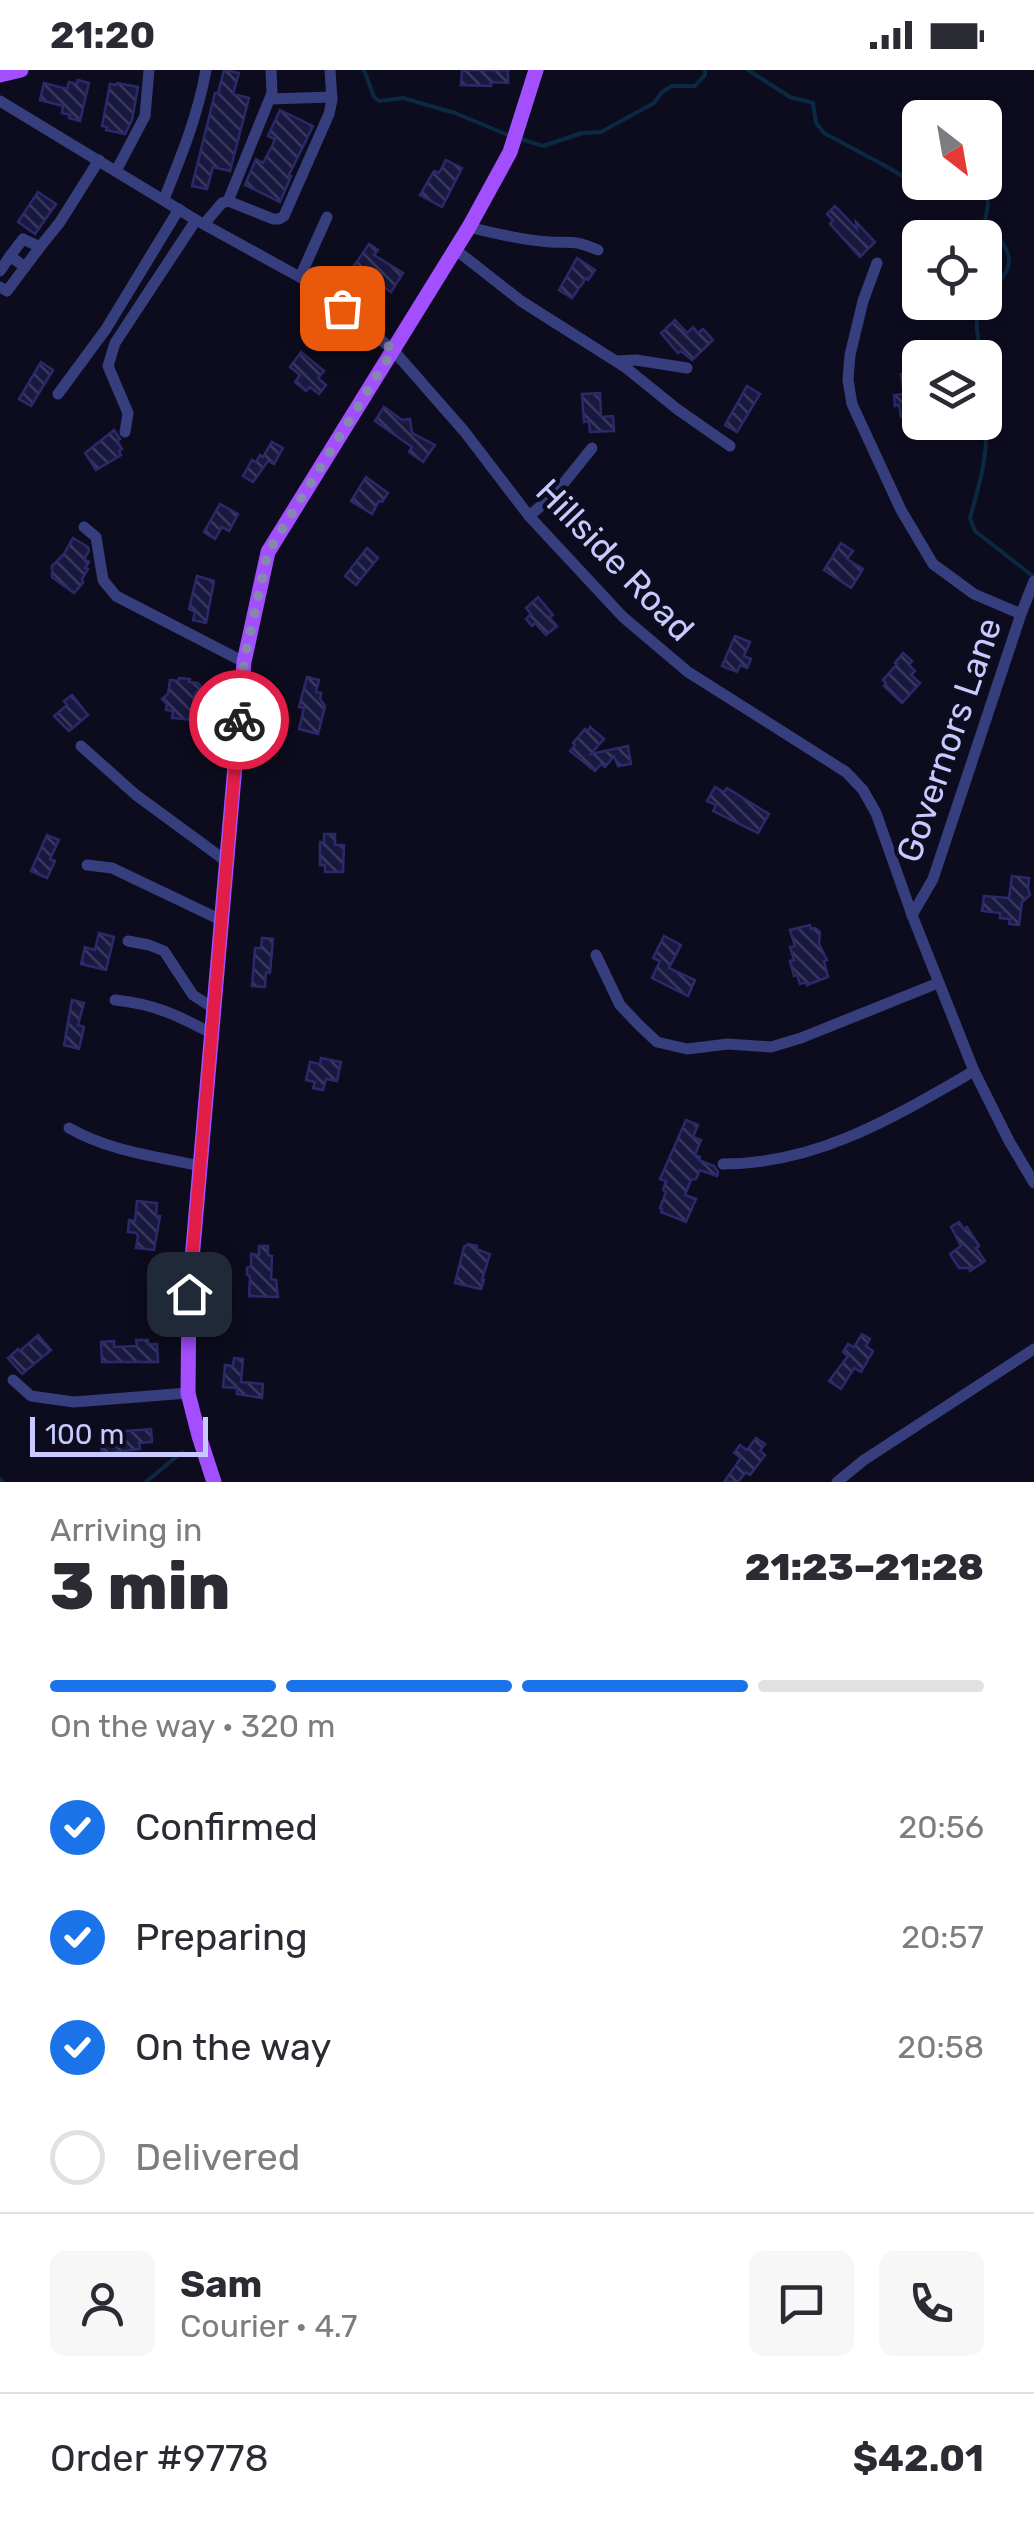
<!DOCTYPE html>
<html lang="en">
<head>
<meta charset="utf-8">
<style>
	body { margin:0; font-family:Rubik,sans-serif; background:#f7f7f7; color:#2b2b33; height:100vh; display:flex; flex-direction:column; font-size:38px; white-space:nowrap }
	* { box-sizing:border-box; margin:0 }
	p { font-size:32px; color:#7c7c81 }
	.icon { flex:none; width:55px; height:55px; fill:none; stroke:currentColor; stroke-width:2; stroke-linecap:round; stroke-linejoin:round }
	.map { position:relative; height:1412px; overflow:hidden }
	.details { display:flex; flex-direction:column; background:#fff; flex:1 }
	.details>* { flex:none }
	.needle { width:65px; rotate:149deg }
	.tools { position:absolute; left:902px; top:30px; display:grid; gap:20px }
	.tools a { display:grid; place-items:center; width:100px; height:100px; border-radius:15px; background:#fff; box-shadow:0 2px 8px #0004; font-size:50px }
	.scale { position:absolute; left:30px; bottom:25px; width:178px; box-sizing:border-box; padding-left:10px; border:5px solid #c8caff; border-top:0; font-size:28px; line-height:35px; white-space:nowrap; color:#c8caff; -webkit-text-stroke:8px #0c0c1e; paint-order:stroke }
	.pin { position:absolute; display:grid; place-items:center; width:85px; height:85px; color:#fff; margin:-42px; border-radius:20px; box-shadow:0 5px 15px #0006 }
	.courier { position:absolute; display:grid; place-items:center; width:100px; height:100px; margin:-50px; border:8px solid #e11d48; border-radius:50%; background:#fff; color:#222; box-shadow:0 2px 12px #0007 }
	.summary em { font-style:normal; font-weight:800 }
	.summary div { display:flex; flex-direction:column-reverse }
	.summary { display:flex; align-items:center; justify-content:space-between; height:170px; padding:0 50px }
	h1 { font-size:65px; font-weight:800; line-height:75px }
	.bar { display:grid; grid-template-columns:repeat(4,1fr); gap:15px 10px; align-content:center; height:120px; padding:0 50px }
	.bar i { height:12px; border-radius:8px; background:#e1e1e2 }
	.bar .active { background:#1a73e8 }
	.bar p { grid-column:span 4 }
	.line { display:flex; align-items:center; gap:25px; padding:0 50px; border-top:2px solid #e1e1e2 }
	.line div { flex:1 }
	.round { display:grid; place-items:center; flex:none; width:105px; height:105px; border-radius:15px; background:#f7f7f7 }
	ol { padding:0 50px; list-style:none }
	li { display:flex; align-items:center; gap:30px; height:110px }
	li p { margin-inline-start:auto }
	li .icon { padding:10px; border-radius:50%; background:#1a73e8; color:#fff; stroke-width:4 }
	li:last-child { color:#7c7c81 }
	li i { width:55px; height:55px; border:5px solid #e1e1e2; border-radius:50% }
	.status { display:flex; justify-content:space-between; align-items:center; height:70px; padding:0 50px; background:#fff; direction:ltr }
	.status svg { height:28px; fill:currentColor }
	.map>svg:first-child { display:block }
</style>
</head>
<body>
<div class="status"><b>21:20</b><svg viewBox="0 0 49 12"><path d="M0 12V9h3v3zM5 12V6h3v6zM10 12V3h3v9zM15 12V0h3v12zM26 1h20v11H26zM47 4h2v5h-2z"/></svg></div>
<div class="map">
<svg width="1034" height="1412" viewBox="0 0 1034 1412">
	<defs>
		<pattern id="building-back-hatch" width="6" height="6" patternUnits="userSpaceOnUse" patternTransform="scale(2.5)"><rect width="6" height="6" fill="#19183f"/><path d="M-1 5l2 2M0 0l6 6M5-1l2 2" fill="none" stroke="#39385c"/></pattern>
	</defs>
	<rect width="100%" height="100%" fill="#0c0c1e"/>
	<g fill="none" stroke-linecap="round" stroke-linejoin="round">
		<g stroke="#0b2942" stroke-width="4">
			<path d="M364,0L374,27L379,31L403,28L455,43L508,65"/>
			<path d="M748,0L790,27L813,33L816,53L824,63L891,99L929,124L938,125C954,112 969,121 987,126L988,135L985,151C1019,190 1015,192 985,232"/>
			<path d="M518,68L543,76L582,63L601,62L654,33L662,22L672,16H695L705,5V0"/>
			<path d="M981,288C979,267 971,251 984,232"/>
			<path d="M985,343C990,380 980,412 970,448L975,461L1034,507"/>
			<path d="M0,1409L2,1412"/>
			<path d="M146,1412L182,1382"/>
		</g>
	</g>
	<g fill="url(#building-back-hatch)" stroke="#2c296b" stroke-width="2.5">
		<path d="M224,0L239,3L233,24L249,28L230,101L213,97L207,119L192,116L215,23H218Z"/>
		<path d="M462,0H508V13L491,12V16L461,15Z"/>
		<path d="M78,10L89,13L80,51L69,48L70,45L62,43L63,36L40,30L44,13L67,19L69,12L77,14Z"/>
		<path d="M117,13L138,17L132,50L125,64L106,60L107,57L102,56L110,14L116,15Z"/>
		<path d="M280,40L313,56L289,105L291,106L280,132L245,115L256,89L263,93L273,74L275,69L268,66Z"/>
		<path d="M446,90L462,98L442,137L420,125L434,101L439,103Z"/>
		<path d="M38,122L56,134L35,164L18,152Z"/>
		<path d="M835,136L857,159L856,152L875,172L860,187L830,154L833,150L827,144Z"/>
		<path d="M369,174L378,180L374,185L403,203L391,222L354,196Z"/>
		<path d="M577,188L595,200L588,210L586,208L572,228L559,220Z"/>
		<path d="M675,250L687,263L693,257L698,263L703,259L713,270L692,290L681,281L678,283L661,263Z"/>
		<path d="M301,282L324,301L318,308L326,315L319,324L310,317L306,321L295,312L300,305L290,297Z"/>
		<path d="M41,292L53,300L31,336L19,329Z"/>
		<path d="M910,303L914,325L920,324V342L901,347L899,335L895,336L894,325L904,324L901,304Z"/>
		<path d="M747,316L760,324L737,362L725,355Z"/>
		<path d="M600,323L601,347L613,346L614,361L590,362L589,351L584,352L582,324Z"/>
		<path d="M384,337L402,350L410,349L412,363L435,375L423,392L409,382L412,377L375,351Z"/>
		<path d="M114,360L120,369L117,371L122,379L119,381L121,385L96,400L85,383Z"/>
		<path d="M272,372L283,378L274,394L268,391L253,412L243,406L252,390L256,392L260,385L263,387Z"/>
		<path d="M366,407L388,423L382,432L379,431L372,444L351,431Z"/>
		<path d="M220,434L238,444L229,461L222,457L215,469L204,462Z"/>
		<path d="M73,468L88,477L89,481L84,489L89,492L85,498L88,499L82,509L83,513L74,523L52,507V496L64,484Z"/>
		<path d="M841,473L853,481L847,489L863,499L851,518L824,500Z"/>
		<path d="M367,478L378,488L356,515L345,506Z"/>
		<path d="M197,506L214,511L206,553L193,550L195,542L189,539Z"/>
		<path d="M538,527L553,545L549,547L557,556L546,565L535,553L532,556L526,549L531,544L526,538Z"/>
		<path d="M735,566L750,572L744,586L751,589L747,598L740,595L737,602L722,596Z"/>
		<path d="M903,583L912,591L909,595L915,601L911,605L920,613L902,633L884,616L886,613L883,610L897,594L895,593Z"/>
		<path d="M307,607L319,610L316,622L321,623L320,629L325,636L318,664L299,659L304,638L299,637Z"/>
		<path d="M179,608L190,609L189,612L198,613L203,619L195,623L192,650L172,648L173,641L166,640L167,634L162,629L168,624L170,610L178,611Z"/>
		<path d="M72,625L88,645L69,661L54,646L67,635L64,631Z"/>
		<path d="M590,657L604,669L591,684L628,676L631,694L618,696L614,686L605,697L601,694L595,701L570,681L575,675L573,673L585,659L588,661Z"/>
		<path d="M715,717L724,722L727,718L769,744L758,763L713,741L716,735L707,731Z"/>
		<path d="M324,764H335V775H344L343,802H325V795H320V772H324Z"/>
		<path d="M47,765L59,770L50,789L55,791L47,808L31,801Z"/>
		<path d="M1012,806L1029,808L1028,818L1030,825L1022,832L1019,855L1009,854L1010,849L1000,848V843L982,841L984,826L1009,828Z"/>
		<path d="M810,855L811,859L815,858L820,862L819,874L827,890L824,891L828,907L807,915L806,912L800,914L797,905L794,906L790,891L794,890L790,877L795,876L790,860Z"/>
		<path d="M99,863L114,867L106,900L81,894L85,877L95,880Z"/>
		<path d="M664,866L681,875L669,898L695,910L688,926L652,908L660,891L653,888Z"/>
		<path d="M262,868L273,869L270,903L266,902L265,917L252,916L255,878H261Z"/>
		<path d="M72,930L84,933L78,955L84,957L79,979L64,975Z"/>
		<path d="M321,988L341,992L337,1011L326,1009L323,1020L313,1018L315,1012L306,1010L310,992L320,994Z"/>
		<path d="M686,1050L698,1055L693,1067L701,1070L695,1085L700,1087L699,1090L714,1096L718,1102L717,1106L700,1100L696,1109L691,1110L685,1125L696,1129L686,1152L661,1142L662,1139L660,1138L666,1122L663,1120L666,1111L660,1109Z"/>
		<path d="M137,1131L157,1133L156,1146H160L154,1180L136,1178L138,1166L136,1163L128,1162L129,1150L135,1151Z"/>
		<path d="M959,1152L964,1159L967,1157L979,1176L976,1178L985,1191L970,1201L969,1198H959L950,1184L961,1176L951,1157Z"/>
		<path d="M468,1174L477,1176L476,1179L490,1184L482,1210H484L481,1219L455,1213L464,1177Z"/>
		<path d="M259,1176H268V1185L272,1186L271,1209L276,1210L278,1227L249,1226L250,1207L247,1204V1198L251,1196V1184L259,1185Z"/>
		<path d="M862,1264L870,1269L866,1276L873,1281L861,1302L854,1298L841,1319L829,1311L848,1286L843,1282L848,1274L854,1277Z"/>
		<path d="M38,1265L51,1280L22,1304L8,1288L18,1279L20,1281Z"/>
		<path d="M136,1270H148V1274H157L158,1292H102L101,1272L114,1271V1277L137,1276Z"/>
		<path d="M234,1288L243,1289L241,1312L263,1314L262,1328L237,1324V1318L223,1317L225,1295L233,1296Z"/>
		<path d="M151,1359L152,1372L139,1373L140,1379L102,1384L100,1363Z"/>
		<path d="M756,1368L765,1374L760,1381L765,1385L750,1405L746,1402L738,1412H724L741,1388L734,1383L740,1375L747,1380Z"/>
	</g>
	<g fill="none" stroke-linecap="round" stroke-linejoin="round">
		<g stroke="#363e7d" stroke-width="11">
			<path d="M270,29L332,27"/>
			<path d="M0,31L196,150L316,216L393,280L464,361L529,446L623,547L688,602L846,702L863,720L876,743L912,845L974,1001L1009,1071L1034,1113"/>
			<path d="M116,101L145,46L149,0"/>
			<path d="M164,129C181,87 198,45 206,0"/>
			<path d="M228,131L272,23L271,0"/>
			<path d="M204,154L222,133L228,131L273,149H279L284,146L329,44L332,30L330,0"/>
			<path d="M469,157C496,164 523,170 550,172C574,173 575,170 598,180"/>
			<path d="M40,177L25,197L10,186L23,169L40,177L60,152L99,90"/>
			<path d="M456,180L521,231L625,297L677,339L730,376"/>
			<path d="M877,193L863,231L850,285L848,310L852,334L901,440L933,494L974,524L1021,544"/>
			<path d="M0,201L10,186"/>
			<path d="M300,207L327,147"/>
			<path d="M0,217L7,221L25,197"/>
			<path d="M616,291L636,290L687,298"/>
			<path d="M58,324L106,259L179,139"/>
			<path d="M125,362L128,343L108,296L115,273L196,150"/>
			<path d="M529,446L555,424L592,378"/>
			<path d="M84,457L96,467L103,510L116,526L244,592"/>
			<path d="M81,676L136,725L226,791"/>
			<path d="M87,795L112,798L221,850"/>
			<path d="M912,845L933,809L1021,544L1034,511"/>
			<path d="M128,871L149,875L164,881L193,925L213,938"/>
			<path d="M596,885L620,935L638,954L657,972L687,979L728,974L771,977L801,968L938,913"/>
			<path d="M115,930C154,934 177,945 211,963"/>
			<path d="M69,1058C109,1081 155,1086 200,1096"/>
			<path d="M723,1094C818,1094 894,1047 974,1001"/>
			<path d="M13,1310L31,1326L74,1332L188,1323"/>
			<path d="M837,1412L864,1390L1034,1279"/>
		</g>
		<g stroke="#a34fff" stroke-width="15">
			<path d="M0,5L21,0"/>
			<path d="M214,1412L199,1366L188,1323L189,1224L244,592L268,482L469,157L510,82L536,0"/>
		</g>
	</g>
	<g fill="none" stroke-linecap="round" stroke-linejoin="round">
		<path stroke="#8688b0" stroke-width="10" stroke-dasharray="0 18" d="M239,650L244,592L268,482L393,280L342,238"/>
		<path stroke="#e11d48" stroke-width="12" d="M189,1224L239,650"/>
	</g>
	<g text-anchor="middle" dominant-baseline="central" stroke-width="9" stroke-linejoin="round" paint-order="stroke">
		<g font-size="35" fill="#c8caff" stroke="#0c0c1e">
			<text transform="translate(615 490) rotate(46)">Hillside Road</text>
			<text transform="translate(949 670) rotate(-71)">Governors Lane</text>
		</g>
	</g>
</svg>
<div class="tools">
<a><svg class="needle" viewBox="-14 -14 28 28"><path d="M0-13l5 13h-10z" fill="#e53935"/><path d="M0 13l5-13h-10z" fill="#7c7c81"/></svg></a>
<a><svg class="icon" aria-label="locate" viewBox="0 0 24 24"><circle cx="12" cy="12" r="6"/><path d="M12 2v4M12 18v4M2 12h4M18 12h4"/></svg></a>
<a><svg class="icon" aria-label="layers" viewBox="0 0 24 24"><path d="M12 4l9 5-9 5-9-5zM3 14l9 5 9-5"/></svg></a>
</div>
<div class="scale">100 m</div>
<div class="pin" style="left:342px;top:238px;background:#ea580c"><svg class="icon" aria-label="bag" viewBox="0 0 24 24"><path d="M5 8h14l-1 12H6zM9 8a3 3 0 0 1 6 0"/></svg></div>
<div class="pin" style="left:189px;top:1224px;background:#1f2937"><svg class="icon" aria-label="home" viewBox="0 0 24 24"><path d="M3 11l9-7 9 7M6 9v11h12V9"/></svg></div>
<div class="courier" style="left:239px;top:650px"><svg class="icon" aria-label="bike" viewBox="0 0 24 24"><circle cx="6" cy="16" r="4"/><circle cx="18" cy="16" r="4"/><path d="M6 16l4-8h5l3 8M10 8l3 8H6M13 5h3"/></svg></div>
</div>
<section class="details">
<div class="summary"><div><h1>3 min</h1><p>Arriving in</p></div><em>21:23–21:28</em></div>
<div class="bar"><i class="active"></i><i class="active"></i><i class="active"></i><i></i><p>On the way · 320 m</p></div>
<ol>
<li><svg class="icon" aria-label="check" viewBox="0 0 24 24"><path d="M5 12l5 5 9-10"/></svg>Confirmed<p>20:56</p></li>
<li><svg class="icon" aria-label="check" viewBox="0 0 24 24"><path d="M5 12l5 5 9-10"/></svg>Preparing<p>20:57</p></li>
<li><svg class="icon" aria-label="check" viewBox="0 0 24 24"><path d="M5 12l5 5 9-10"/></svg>On the way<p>20:58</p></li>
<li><i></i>Delivered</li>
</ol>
<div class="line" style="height:180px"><a class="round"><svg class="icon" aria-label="person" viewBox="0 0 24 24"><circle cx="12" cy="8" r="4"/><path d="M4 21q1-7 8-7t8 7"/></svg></a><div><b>Sam</b><p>Courier · 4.7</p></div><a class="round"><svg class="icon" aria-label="chat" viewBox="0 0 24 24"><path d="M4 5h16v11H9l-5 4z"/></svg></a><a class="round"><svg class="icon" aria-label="phone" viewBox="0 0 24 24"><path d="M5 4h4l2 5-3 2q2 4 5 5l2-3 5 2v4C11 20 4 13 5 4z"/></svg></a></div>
<div class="line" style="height:130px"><div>Order #9778</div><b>$42.01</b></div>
</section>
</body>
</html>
